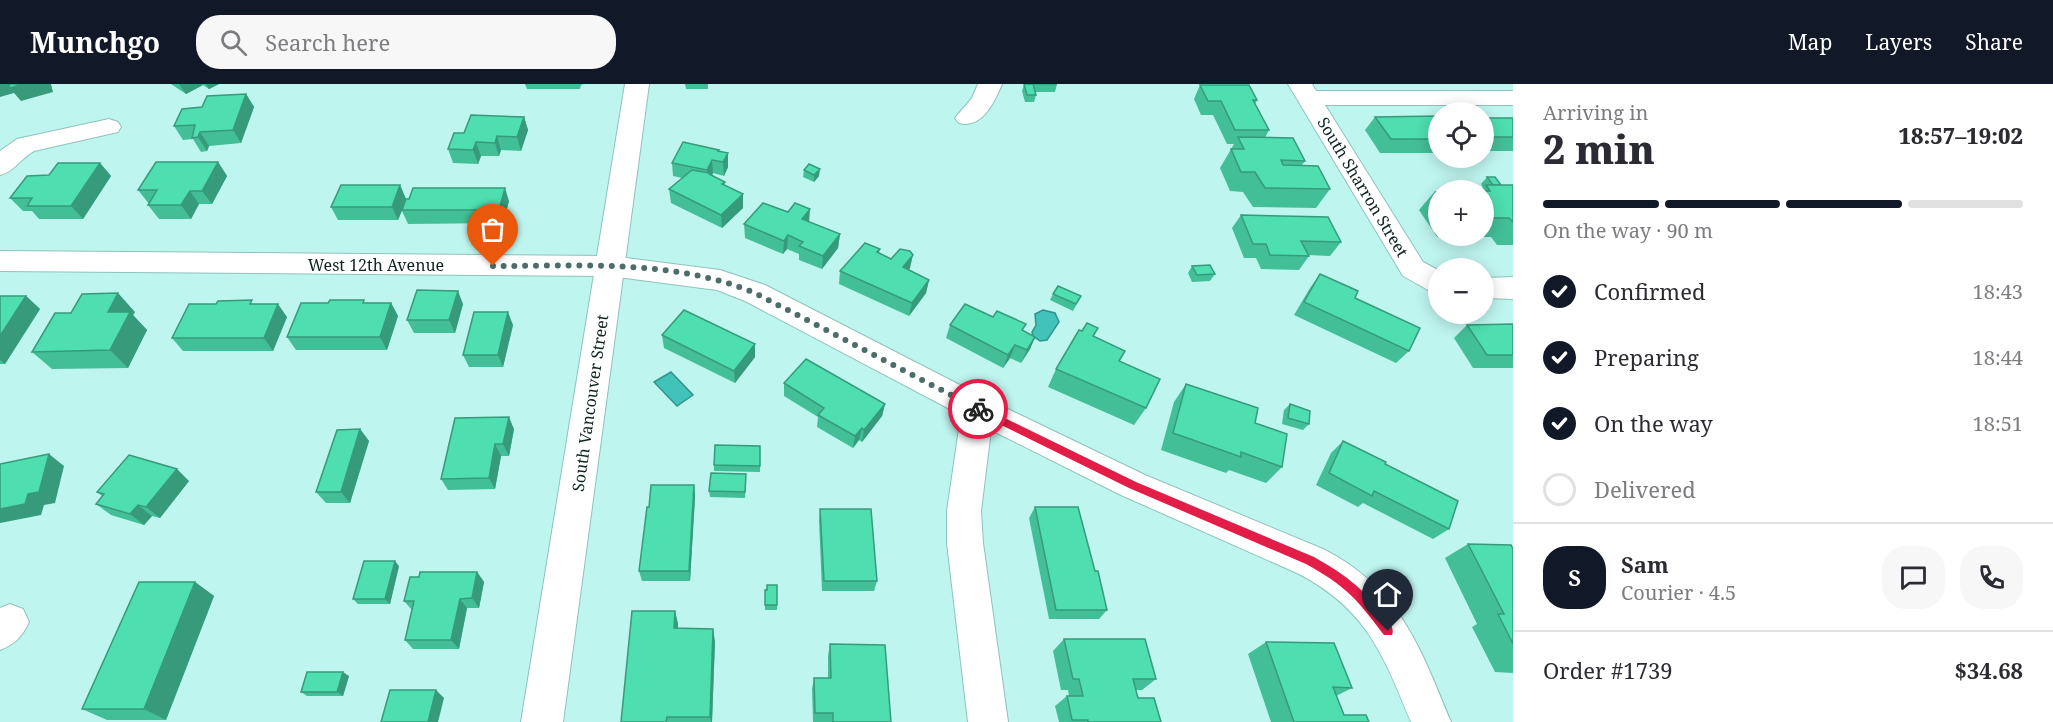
<!DOCTYPE html>
<html lang="en">
<head>
<meta charset="utf-8">
<style>
	body { margin:0; font-family:"Noto Serif",serif; background:#f7f7f7; color:#2b2b33; height:100vh; display:flex; flex-direction:column; font-size:22px; white-space:nowrap }
	* { box-sizing:border-box; margin:0 }
	p { font-size:20px; color:#7c7c81 }
	.icon { flex:none; width:33px; height:33px; fill:none; stroke:currentColor; stroke-width:2; stroke-linecap:round; stroke-linejoin:round }
	.map { position:relative; flex:1; overflow:hidden }
	.side { display:flex; flex-direction:column; background:#fff; width:540px }
	.side>* { flex:none }
	.tools { position:absolute; left:1428px; top:18px; display:grid; gap:12px }
	.tools a { display:grid; place-items:center; width:66px; height:66px; border-radius:50%; background:#fff; box-shadow:0 3px 15px #0003; font-size:30px }
	.pin { position:absolute; display:grid; place-items:center; width:51px; height:51px; color:#fff; margin:-62px -26px; border-radius:50% 50% 50% 0; rotate:-45deg; box-shadow:0 0 6px #0007 }
	.pin .icon { rotate:45deg }
	.courier { position:absolute; display:grid; place-items:center; width:60px; height:60px; margin:-30px; border:4px solid #e11d48; border-radius:50%; background:#fff; color:#222; box-shadow:0 2px 8px #0007 }
	.head em { font-style:normal; font-weight:800 }
	.head div { display:flex; flex-direction:column-reverse }
	.head { display:flex; align-items:center; justify-content:space-between; height:102px; padding:0 30px }
	h1 { font-size:39px; font-weight:800; line-height:45px }
	.bar { display:grid; grid-template-columns:repeat(4,1fr); gap:9px 6px; align-content:center; height:72px; padding:0 30px }
	.bar i { height:8px; border-radius:4px; background:#e1e1e2 }
	.bar .selected { background:#111827 }
	.bar p { grid-column:span 4 }
	.line { display:flex; align-items:center; gap:15px; padding:0 30px; border-top:2px solid #e1e1e2 }
	.line div { flex:1 }
	.round { display:grid; place-items:center; flex:none; width:63px; height:63px; border-radius:24px; background:#f7f7f7 }
	ol { padding:0 30px; list-style:none }
	li { display:flex; align-items:center; gap:18px; height:66px }
	li p { margin-inline-start:auto }
	li .icon { padding:6px; border-radius:50%; background:#111827; color:#fff; stroke-width:4 }
	li:last-child { color:#7c7c81 }
	li i { width:33px; height:33px; border:3px solid #e1e1e2; border-radius:50% }
	header { display:flex; align-items:center; gap:36px; box-sizing:border-box; height:84px; padding:0 30px; background:#111827; color:#fff }
	header strong { font-size:28px }
	nav { display:flex; gap:33px; margin-inline-start:auto; font-size:21px }
	.search { width:420px; height:54px; background:#f7f7f7; display:flex; align-items:center; gap:15px; box-sizing:border-box; padding:0 21px; border-radius:24px; color:#7c7c81; font-size:22px }
	main { display:flex; flex:1; min-height:0 }
	.map>svg:first-child { display:block }
</style>
</head>
<body>
<header>
<strong>Munchgo</strong>
<div class="search"><svg class="icon" aria-label="search" viewBox="0 0 24 24"><circle cx="10" cy="10" r="6"/><path d="M15 15l6 6"/></svg>Search here</div>
<nav><a>Map</a><a>Layers</a><a>Share</a></nav>
</header>
<main>
<div class="map">
<svg width="1513" height="638" viewBox="0 0 1513 638">
	<rect width="100%" height="100%" fill="#bff5ef"/>
	<g fill="#41c3b9" stroke="#32938c" stroke-width="1.5">
		<path d="M1043,226L1055,229L1059,238L1047,256L1040,257L1033,252L1032,248L1036,241L1035,230Z"/>
		<path d="M671,288L693,311L677,322L654,298Z"/>
	</g>
	<g fill="none" stroke-linecap="round" stroke-linejoin="round">
		<defs>
			<g id="street">
				<path d="M978,0H1002C994,19 982,45 959,39L955,34L972,14Z"/>
				<path d="M1288,0H1312L1316,7H1513V21H1325L1423,178L1438,186V209L1428,206L1403,192Z"/>
				<path d="M109,35L118,38L121,43L118,48L34,67C21,74 14,88 0,91V67L17,55Z"/>
				<path d="M0,167L610,172L720,186L765,201L989,316L1145,391L1323,465C1400,504 1420,563 1451,638H1411C1383,570 1366,524 1297,489L1121,411L991,346L981,427L983,459L1008,638H968L947,459V427L961,331L745,217L717,206L610,192L0,187Z"/>
				<path d="M1513,193V215L1484,214V194Z"/>
				<path d="M10,520L23,525L29,538C22,553 15,560 0,566V524Z"/>
			</g>
			<path id="secondary" d="M625,0H649L563,638H521Z"/>
		</defs>
		<use href="#street" stroke="#8ec3bd" stroke-width="2"/>
		<use href="#secondary" stroke="#8ec3bd" stroke-width="2"/>
		<use href="#street" fill="#fff" fill-rule="evenodd"/>
		<use href="#secondary" fill="#fff" fill-rule="evenodd"/>
	</g>
	<g fill="#43bf97">
		<path d="M171,0H219L209,5L203,1L186,10Z"/>
		<path d="M525,0H584L581,1L580,5H527Z"/>
		<path d="M685,0H708V5H686Z"/>
		<path d="M1024,0H1057L1055,8H1035L1036,11L1034,18H1025L1022,7Z"/>
		<path d="M1200,1L1257,16L1255,20L1269,46L1265,54L1305,77L1302,81L1330,105L1316,124L1253,123L1243,108L1230,107L1220,84L1234,60H1227L1213,31H1201L1194,15Z"/>
		<path d="M246,10L254,23L241,59L209,62L207,67L201,68L193,55L183,56L174,42L202,23Z"/>
		<path d="M1438,32V69H1380L1365,46L1375,33Z"/>
		<path d="M524,33L528,46L521,67L501,66L499,72H481L478,80L453,79L448,65L464,49Z"/>
		<rect x="1484" y="34" width="29" height="33"/>
		<path d="M719,66V68L728,83L724,92L713,89L712,92L725,98V101L743,110V124L722,144L671,119L669,105L682,94L673,92L672,79Z"/>
		<path d="M218,78L227,92L212,120H199L191,135H159L148,121L149,120L138,106Z"/>
		<path d="M100,79L111,92L83,135H39L32,127H23L10,114L49,91Z"/>
		<path d="M804,86L819,92L814,98L803,93Z"/>
		<path d="M1487,93L1501,101H1513V161H1497L1491,153H1437L1419,126L1435,107H1438V152H1484V106H1481L1483,104L1481,100Z"/>
		<path d="M400,101L406,115L509,117L503,139L408,140L402,127L398,136H338L331,123Z"/>
		<path d="M1241,131L1341,158L1330,172L1308,171L1309,172L1299,186L1261,185L1256,174H1244L1232,144Z"/>
		<path d="M810,138L840,150L838,164L822,185L799,176V170L787,165L783,170L745,154L744,140Z"/>
		<path d="M880,165L879,169L910,184L908,186L929,196L926,209L909,232L839,200L840,187Z"/>
		<path d="M1192,182L1215,190L1210,197L1192,198L1188,189Z"/>
		<path d="M1320,190L1355,214L1409,267L1396,279L1294,231L1310,204Z"/>
		<path d="M1053,210L1081,212L1073,227L1050,216Z"/>
		<path d="M0,212H26L40,225L5,280H0Z"/>
		<path d="M366,219H391L398,232L387,266H296L287,253Z"/>
		<path d="M255,220L287,233L273,267H183L172,254Z"/>
		<path d="M463,220L455,249H414L407,236Z"/>
		<path d="M135,228L133,231L147,246L128,284L52,285L32,268Z"/>
		<path d="M1513,240V284H1473L1454,254L1467,241Z"/>
		<path d="M513,241L503,283H469L463,271Z"/>
		<path d="M950,241L1023,247L1035,253L1030,265L1021,279L1010,274L1003,284L946,254Z"/>
		<path d="M662,251L755,260V273L735,299L664,264Z"/>
		<path d="M1093,252L1119,277L1146,324L1134,341L1048,303L1056,285Z"/>
		<path d="M784,299L885,320L882,332L862,358L859,356L853,364L817,343L818,333L784,312Z"/>
		<path d="M1186,300L1255,339L1282,383L1266,399L1229,386L1226,389L1161,366L1174,318Z"/>
		<path d="M1290,320L1309,340L1303,346L1282,340L1284,326Z"/>
		<path d="M360,345L369,357L350,419H326L316,408Z"/>
		<path d="M514,345L509,372H501L495,405L448,406L441,395Z"/>
		<path d="M1343,357L1385,380L1449,445L1433,455L1363,419L1358,423L1316,401L1331,369Z"/>
		<path d="M760,362V388L714,387V381Z"/>
		<path d="M746,396L745,414L710,413L709,407Z"/>
		<path d="M189,397L160,434L152,432L144,441L111,431L96,420L102,412L97,408Z"/>
		<path d="M694,401L695,413L690,497H642L639,487L649,423Z"/>
		<path d="M1035,423L1107,526L1099,535H1049L1029,434Z"/>
		<path d="M820,425L877,497L874,507H822L819,436Z"/>
		<path d="M1468,460L1513,465V589L1495,588L1472,543L1477,540L1445,474Z"/>
		<path d="M399,482L390,520H358L353,515Z"/>
		<path d="M477,488L484,498L479,524H467L459,565H413L405,556L412,526L404,517L419,493Z"/>
		<path d="M195,498L214,512L166,636H107L82,625Z"/>
		<path d="M777,501V526H765V506Z"/>
		<path d="M675,527L678,540V544L715,557L712,638H621Z"/>
		<path d="M1064,555L1156,595L1142,606H1136L1138,614L1161,638H1059L1055,622L1067,612H1069L1068,606H1061L1053,567Z"/>
		<path d="M1266,558L1352,604L1336,612L1344,631L1369,638H1271L1248,570Z"/>
		<path d="M830,560L891,638H813L812,605L814,594H828V572Z"/>
		<path d="M349,592L343,612H307L301,608Z"/>
	</g>
	<g fill="#379b7b">
		<path d="M0,0H51L53,8L21,17L14,9L0,13Z"/>
		<path d="M179,0H202L203,1L186,10Z"/>
		<path d="M206,0H219L209,5Z"/>
		<path d="M246,10L254,23L241,59L233,46Z"/>
		<path d="M524,33L528,46L521,67L517,53Z"/>
		<path d="M200,48L209,62L207,67L198,53Z"/>
		<path d="M497,52L501,66L499,72L495,59Z"/>
		<path d="M476,58L481,72L478,80L473,66Z"/>
		<path d="M728,69V83L724,92L723,78Z"/>
		<path d="M712,76L713,89L708,100L707,86Z"/>
		<path d="M218,78L227,92L212,120L202,107Z"/>
		<path d="M100,79L111,92L83,135L71,122Z"/>
		<path d="M820,85L819,92L814,98V91Z"/>
		<path d="M400,101L406,115L398,136L392,123Z"/>
		<path d="M505,104L509,117L503,139L499,126Z"/>
		<path d="M190,107L199,120L191,135L181,121Z"/>
		<path d="M743,110V124L722,144L721,131Z"/>
		<path d="M810,125L809,139L802,135Z"/>
		<path d="M840,150L838,164L822,185L823,172Z"/>
		<path d="M788,151L787,165L783,170L784,157Z"/>
		<path d="M913,171L910,184L900,197L903,183Z"/>
		<path d="M929,196L926,209L909,232L912,219Z"/>
		<path d="M458,207L463,220L455,249L449,236Z"/>
		<path d="M118,209L135,228L133,231L147,246L128,284L110,266L108,228Z"/>
		<path d="M26,212L40,225L5,280L0,276V252Z"/>
		<path d="M391,219L398,232L387,266L380,253Z"/>
		<path d="M278,220L287,233L273,267L264,254Z"/>
		<path d="M508,228L513,241L503,283L498,271Z"/>
		<path d="M1035,253L1030,265L1021,279L1027,266Z"/>
		<path d="M755,260V273L735,299L734,287Z"/>
		<path d="M1015,261L1010,274L1003,284L1008,271Z"/>
		<path d="M885,320L882,332L862,358L864,346Z"/>
		<path d="M509,333L514,345L509,372L503,360Z"/>
		<path d="M862,344L859,356L853,364L855,352Z"/>
		<path d="M360,345L369,357L350,419L341,408Z"/>
		<path d="M495,360L501,372L495,405L489,394Z"/>
		<path d="M49,370L64,382L55,419L44,421L41,431L0,439V425L28,410Z"/>
		<path d="M177,385L189,397L160,434L146,423Z"/>
		<path d="M694,401L695,413L690,497L689,487Z"/>
		<path d="M138,421L152,432L144,441L130,430Z"/>
		<path d="M395,477L399,482L390,520L385,515Z"/>
		<path d="M477,488L484,498L479,524L472,514Z"/>
		<path d="M195,498L214,512L166,636L144,625Z"/>
		<path d="M460,515L467,524L459,565L451,556Z"/>
		<path d="M675,527L678,540L677,557L674,544Z"/>
		<path d="M713,545L715,557L712,638H711L710,633Z"/>
		<path d="M343,588L349,592L343,612L337,608Z"/>
		<path d="M436,606L444,614L438,638H428Z"/>
	</g>
	<g fill="#4edeb0" stroke="#379b7b" stroke-width="1.5">
		<path d="M9,0H22L10,4Z"/>
		<path d="M1024,0H1057H1033L1036,11H1027Z"/>
		<path d="M1200,1H1249L1257,16H1253L1269,46H1235L1221,17H1208Z"/>
		<path d="M246,10L233,46L200,48L198,53L192,54L195,41L174,42L182,25L202,23L207,12Z"/>
		<path d="M471,31L524,33L517,53L497,52L495,59L476,58L473,66L448,65L454,49H464Z"/>
		<path d="M1438,32V55H1391L1375,33Z"/>
		<path d="M1484,34H1513V53H1489L1484,45Z"/>
		<path d="M1238,53L1293,54L1305,77L1281,76L1283,81L1318,82L1330,105L1265,104L1255,88H1241L1231,65H1244Z"/>
		<path d="M683,58L719,66L718,67L728,69L723,78L712,76L707,86L672,79Z"/>
		<path d="M156,78H218L202,107H190L181,121H148L157,106H138Z"/>
		<path d="M58,79H100L71,122H27L32,114H10L27,92L49,91Z"/>
		<path d="M809,80L820,85L814,91L804,86Z"/>
		<path d="M692,86L710,89L709,90L725,98L722,100L743,110L721,131L669,105Z"/>
		<path d="M1487,93H1495L1501,101H1493Z"/>
		<path d="M341,101H400L392,123H331Z"/>
		<path d="M1486,101H1513V138L1509,134H1484V107H1490Z"/>
		<path d="M413,104H505L499,126H402L406,115H409Z"/>
		<path d="M763,119L788,128L795,119L810,125L802,135L840,150L823,172L799,162L803,158L788,151L784,157L744,140Z"/>
		<path d="M1241,131L1328,133L1341,158L1301,157L1309,172L1270,171L1266,160H1253Z"/>
		<path d="M865,159L880,165L877,168L891,175L900,165L910,167L913,171L903,183L929,196L912,219L840,187Z"/>
		<path d="M1210,181L1215,190L1197,191L1192,182Z"/>
		<path d="M1320,190L1358,207L1355,214L1420,244L1409,267L1304,218Z"/>
		<path d="M1058,202L1081,212L1076,220L1053,210Z"/>
		<path d="M417,206L458,207L449,236H407Z"/>
		<path d="M118,209L108,228H130L110,266L32,268L55,229H71L82,210Z"/>
		<path d="M0,212H26L0,252Z"/>
		<path d="M252,216L250,220H278L264,254H172L189,220H216L218,217Z"/>
		<path d="M330,216H364L363,219H391L380,253H287L301,219H328Z"/>
		<path d="M965,220L993,233L997,227L1026,240L1022,246L1035,253L1027,266L1015,261L1008,271L950,241Z"/>
		<path d="M684,226L755,260L734,287L662,251Z"/>
		<path d="M474,228H508L498,271H463Z"/>
		<path d="M1087,239L1098,244L1093,252L1125,267L1119,277L1160,295L1146,324L1056,285L1079,246L1082,247Z"/>
		<path d="M1513,240V271H1487L1467,241Z"/>
		<path d="M806,275L885,320L864,346L862,344L855,352L818,331L824,324L784,299Z"/>
		<path d="M1186,300L1258,324L1255,339L1287,350L1282,383L1241,368V373L1173,349Z"/>
		<path d="M1290,320L1310,327L1309,340L1288,334Z"/>
		<path d="M509,333L503,360H495L489,394L441,395L455,334Z"/>
		<path d="M360,345L341,408H316L337,346Z"/>
		<path d="M1343,357L1386,378L1385,380L1458,417L1449,445L1374,407L1372,412L1329,389Z"/>
		<path d="M715,361L760,362V382L714,381Z"/>
		<path d="M49,370L39,408L28,410L25,420L0,425V380Z"/>
		<path d="M129,371L177,385L146,423L138,421L130,430L96,420L104,410L97,408Z"/>
		<path d="M711,389L746,390L745,408L709,407Z"/>
		<path d="M651,401H694L689,487H639L647,423H649Z"/>
		<path d="M1035,423H1078L1095,487H1098L1107,526H1056Z"/>
		<path d="M820,425H871L877,497H824Z"/>
		<path d="M1468,460L1511,461L1513,465V560L1498,530H1504Z"/>
		<path d="M364,477H395L385,515H353Z"/>
		<path d="M420,488H477L472,514L460,515L451,556H405L414,517H404L410,493H419Z"/>
		<path d="M139,498H195L144,625H82Z"/>
		<path d="M767,501H777V521H765V506H767Z"/>
		<path d="M632,527H675L674,544L713,545L710,633H667L666,638H621Z"/>
		<path d="M1064,555H1145L1156,595H1133L1138,614H1154L1161,638H1088V636H1072L1067,612H1083L1079,595H1073Z"/>
		<path d="M1266,558L1334,559L1352,604L1333,603L1344,631H1366L1369,638H1294Z"/>
		<path d="M830,560L885,561L891,638H833V629H815L814,594H831Z"/>
		<path d="M307,588H343L337,608H301Z"/>
		<path d="M390,606H436L428,638H381Z"/>
	</g>
	<path fill="#e11d48" d="M978,321L1136,398L1314,473C1344,490 1362,503 1383,531C1388,537 1395,543 1392,551H1384C1357,515 1346,502 1306,480L1129,404L975,328V322Z"/>
	<g fill="none" stroke-linecap="round" stroke-linejoin="round">
		<path stroke="#4d6d6a" stroke-width="6" stroke-dasharray="0 10.8" d="M493,182C579,182 674,175 755,209L978,325"/>
	</g>
	<g text-anchor="middle" dominant-baseline="central" stroke-width="4.5" stroke-linejoin="round" paint-order="stroke">
		<g font-size="16" fill="#0f2422" stroke="#fff">
			<text transform="translate(1363 103) rotate(59)">South Sharron Street</text>
			<text x="376" y="181">West 12th Avenue</text>
			<text transform="translate(590 319) rotate(-82)">South Vancouver Street</text>
		</g>
	</g>
</svg>
<div class="tools">
<a><svg class="icon" aria-label="locate" viewBox="0 0 24 24"><circle cx="12" cy="12" r="6"/><path d="M12 2v4M12 18v4M2 12h4M18 12h4"/></svg></a>
<a>+</a>
<a>−</a>
</div>
<div class="pin" style="left:493px;top:182px;background:#ea580c"><svg class="icon" aria-label="bag" viewBox="0 0 24 24"><path d="M5 8h14l-1 12H6zM9 8a3 3 0 0 1 6 0"/></svg></div>
<div class="pin" style="left:1388px;top:547px;background:#1f2937"><svg class="icon" aria-label="home" viewBox="0 0 24 24"><path d="M3 11l9-7 9 7M6 9v11h12V9"/></svg></div>
<div class="courier" style="left:978px;top:325px"><svg class="icon" aria-label="bike" viewBox="0 0 24 24"><circle cx="6" cy="16" r="4"/><circle cx="18" cy="16" r="4"/><path d="M6 16l4-8h5l3 8M10 8l3 8H6M13 5h3"/></svg></div>
</div>
<section class="side">
<div class="head"><div><h1>2 min</h1><p>Arriving in</p></div><em>18:57–19:02</em></div>
<div class="bar"><i class="selected"></i><i class="selected"></i><i class="selected"></i><i></i><p>On the way · 90 m</p></div>
<ol>
<li><svg class="icon" aria-label="check" viewBox="0 0 24 24"><path d="M5 12l5 5 9-10"/></svg>Confirmed<p>18:43</p></li>
<li><svg class="icon" aria-label="check" viewBox="0 0 24 24"><path d="M5 12l5 5 9-10"/></svg>Preparing<p>18:44</p></li>
<li><svg class="icon" aria-label="check" viewBox="0 0 24 24"><path d="M5 12l5 5 9-10"/></svg>On the way<p>18:51</p></li>
<li><i></i>Delivered</li>
</ol>
<div class="line" style="height:108px"><b class="round" style="background:#111827;color:#fff">S</b><div><b>Sam</b><p>Courier · 4.5</p></div><a class="round"><svg class="icon" aria-label="chat" viewBox="0 0 24 24"><path d="M4 5h16v11H9l-5 4z"/></svg></a><a class="round"><svg class="icon" aria-label="phone" viewBox="0 0 24 24"><path d="M5 4h4l2 5-3 2q2 4 5 5l2-3 5 2v4C11 20 4 13 5 4z"/></svg></a></div>
<div class="line" style="height:78px"><div>Order #1739</div><b>$34.68</b></div>
</section>
</main>
</body>
</html>
